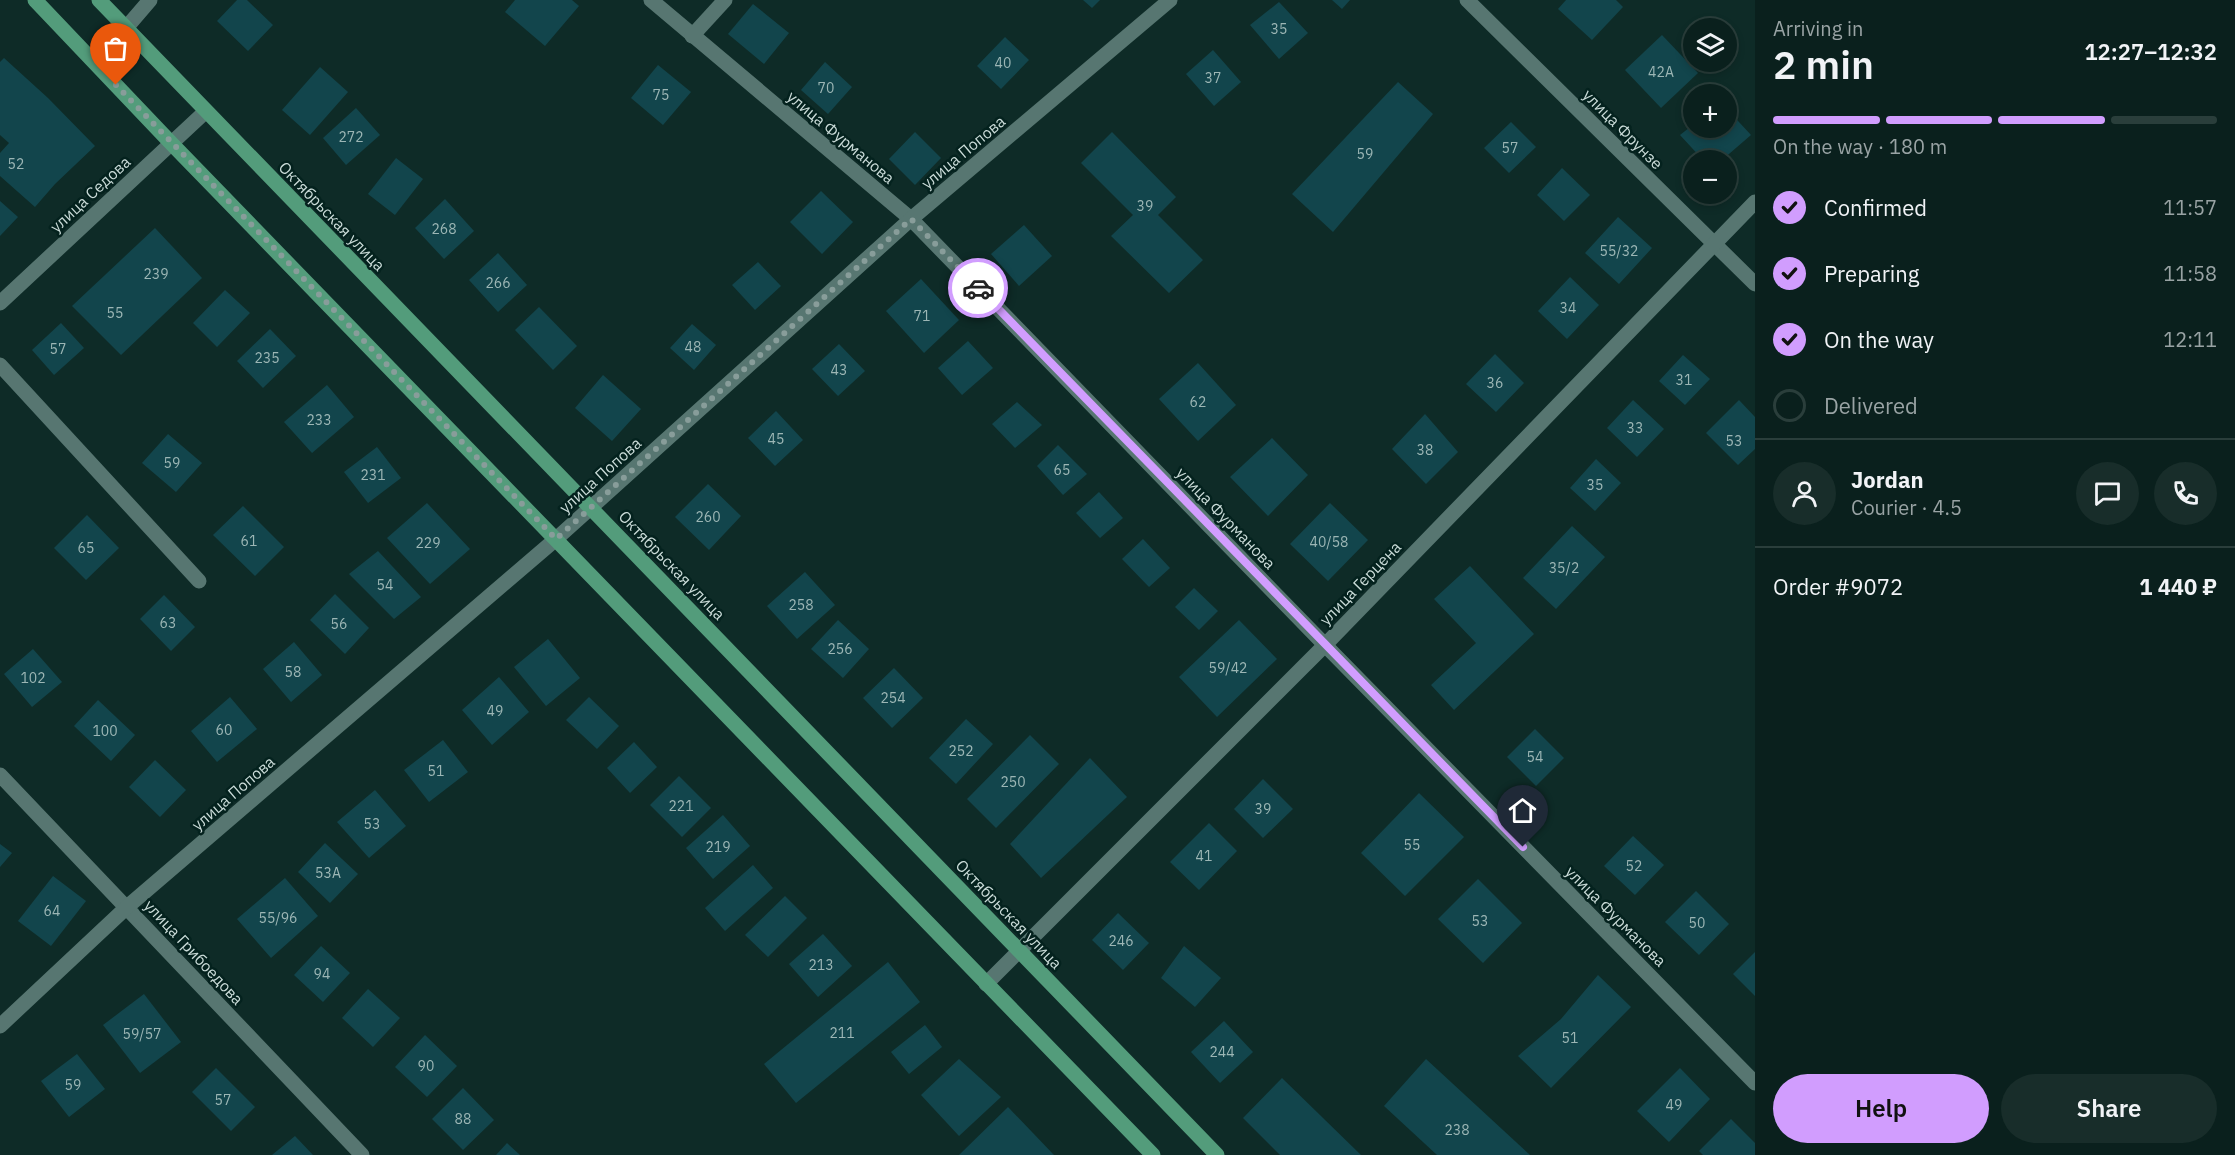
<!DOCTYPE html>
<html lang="en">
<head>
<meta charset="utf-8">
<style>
	body { margin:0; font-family:"IBM Plex Sans",sans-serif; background:#182d2a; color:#f1f3f6; height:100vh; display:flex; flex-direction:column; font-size:22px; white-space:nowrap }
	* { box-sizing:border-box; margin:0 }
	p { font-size:20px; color:#99a3a4 }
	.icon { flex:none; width:33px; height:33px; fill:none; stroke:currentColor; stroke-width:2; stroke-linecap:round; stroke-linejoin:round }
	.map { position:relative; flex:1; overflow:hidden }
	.drawer { display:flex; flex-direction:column; background:#0a201d; width:480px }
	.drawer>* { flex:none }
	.buttons { position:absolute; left:1683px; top:18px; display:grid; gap:12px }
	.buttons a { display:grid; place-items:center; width:54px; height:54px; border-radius:50%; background:#0a201d; box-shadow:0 3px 9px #0003,0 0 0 2px #2a3e3b; font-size:30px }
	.pin { position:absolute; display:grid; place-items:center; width:51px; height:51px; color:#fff; margin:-62px -26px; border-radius:50% 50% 50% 0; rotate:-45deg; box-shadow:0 0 6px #0007 }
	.pin .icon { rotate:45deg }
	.courier { position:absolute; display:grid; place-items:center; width:60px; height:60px; margin:-30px; border:4px solid #d19dfe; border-radius:50%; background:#fff; color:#222; box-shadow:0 2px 8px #0007 }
	.overview em { font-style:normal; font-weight:600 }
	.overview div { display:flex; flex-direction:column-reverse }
	.overview { display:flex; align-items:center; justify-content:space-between; height:102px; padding:0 18px }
	h1 { font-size:39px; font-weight:600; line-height:45px }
	.bar { display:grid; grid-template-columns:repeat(4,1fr); gap:9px 6px; align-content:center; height:72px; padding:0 18px }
	.bar i { height:8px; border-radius:4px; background:#2a3e3b }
	.bar .active { background:#d19dfe }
	.bar p { grid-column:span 4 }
	.line { display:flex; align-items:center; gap:15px; padding:0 18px; border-top:2px solid #2a3e3b }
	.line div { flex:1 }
	.round { display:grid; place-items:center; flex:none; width:63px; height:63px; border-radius:32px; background:#182d2a }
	ol { padding:0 18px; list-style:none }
	li { display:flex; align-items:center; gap:18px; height:66px }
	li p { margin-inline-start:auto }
	li .icon { padding:6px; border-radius:50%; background:#d19dfe; color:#111; stroke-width:4 }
	li:last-child { color:#99a3a4 }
	li i { width:33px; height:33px; border:3px solid #2a3e3b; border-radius:50% }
	.button { display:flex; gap:12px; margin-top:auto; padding:12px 18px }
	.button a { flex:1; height:69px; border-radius:36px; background:#d19dfe; color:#111; font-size:24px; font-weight:600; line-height:69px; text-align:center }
	.button a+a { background:#182d2a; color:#f1f3f6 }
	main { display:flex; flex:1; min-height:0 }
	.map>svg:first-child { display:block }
</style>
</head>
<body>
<main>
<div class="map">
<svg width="1755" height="1155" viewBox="0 0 1755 1155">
	<rect width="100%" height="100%" fill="#0e2b27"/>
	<g fill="#12454c">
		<path d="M237,0H247L273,25L248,51L217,21Z"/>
		<path d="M515,0H572L579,6L545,46L505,12Z"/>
		<path d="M1083,0H1100L1092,8Z"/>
		<path d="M1332,0H1350L1342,9Z"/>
		<path d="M1566,0H1616L1623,7L1592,40L1558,9Z"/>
		<path d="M1279,2L1308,33L1279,59L1250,25Z"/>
		<path d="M753,4L789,33L764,64L728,34Z"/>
		<path d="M1662,35L1698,73L1661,108L1625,70Z"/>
		<path d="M1005,37L1029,60L1001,89L977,66Z"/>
		<path d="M1213,50L1241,82L1214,106L1186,74Z"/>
		<path d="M4,58L48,98L95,146L55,184L35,207L0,176V153L9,143L0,135V62Z"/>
		<path d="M825,62L852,87L828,114L801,90Z"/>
		<path d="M658,65L691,92L663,125L631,98Z"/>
		<path d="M320,67L348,92L310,135L282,110Z"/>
		<path d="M1398,82L1433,114L1333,232L1292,194Z"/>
		<path d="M356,108L380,135L346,165L323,138Z"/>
		<path d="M1726,108L1751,135L1722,160H1703L1680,135L1694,124V128H1726Z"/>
		<path d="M1511,122L1536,147L1509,173L1484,148Z"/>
		<path d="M915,132L941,158L915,185L889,159Z"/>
		<path d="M1112,132L1176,197L1158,215L1203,260L1169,293L1111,236L1133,215L1081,163Z"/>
		<path d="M396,158L423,179L395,215L368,194Z"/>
		<path d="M1562,168L1590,195L1564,221L1537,195Z"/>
		<path d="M821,191L853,222L822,254L790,222Z"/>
		<path d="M445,199L474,231L444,259L415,228Z"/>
		<path d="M0,201L18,217L0,236Z"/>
		<path d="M1618,217L1652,248L1619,284L1585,253Z"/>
		<path d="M1024,225L1052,256L1019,286L991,254Z"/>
		<path d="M155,228L202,278L121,355L72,306Z"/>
		<path d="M498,253L527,285L498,312L469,280Z"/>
		<path d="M758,262L781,286L755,310L732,285Z"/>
		<path d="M1570,277L1599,305L1567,339L1538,311Z"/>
		<path d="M921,279L959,320L924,353L886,311Z"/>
		<path d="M225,290L250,313L217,347L193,323Z"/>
		<path d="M539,307L577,346L553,370L515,330Z"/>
		<path d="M61,323L84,348L54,375L32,350Z"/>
		<path d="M692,324L716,345L694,370L670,348Z"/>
		<path d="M270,329L296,356L263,388L237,361Z"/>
		<path d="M968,341L993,368L962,395L938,368Z"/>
		<path d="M839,344L865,371L838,396L812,369Z"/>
		<path d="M1495,354L1524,383L1496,412L1466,384Z"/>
		<path d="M1683,355L1710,379L1685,405L1659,381Z"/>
		<path d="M1198,363L1236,405L1198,441L1159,399Z"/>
		<path d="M603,375L641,409L612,441L575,408Z"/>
		<path d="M327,385L354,417L312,453L284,422Z"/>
		<path d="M1633,400L1664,429L1637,457L1607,428Z"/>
		<path d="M1739,400L1755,417V449L1738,465L1706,433Z"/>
		<path d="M1017,402L1042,425L1015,448L992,424Z"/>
		<path d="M776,411L803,440L775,466L748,438Z"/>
		<path d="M1425,414L1458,452L1426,484L1392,449Z"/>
		<path d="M168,434L202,463L176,492L142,463Z"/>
		<path d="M1272,438L1308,475L1268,516L1230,477Z"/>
		<path d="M1058,445L1087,474L1063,495L1037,466Z"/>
		<path d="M377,447L401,478L368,503L344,472Z"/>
		<path d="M1596,459L1621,483L1595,511L1570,488Z"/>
		<path d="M708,484L741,516L709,550L675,517Z"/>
		<path d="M1099,492L1123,518L1100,538L1076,513Z"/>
		<path d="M427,503L470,549L430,584L387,538Z"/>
		<path d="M1330,503L1368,540L1328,581L1290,544Z"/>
		<path d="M243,506L284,547L255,576L213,535Z"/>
		<path d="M87,515L119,548L86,580L54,548Z"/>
		<path d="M1572,526L1605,557L1556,609L1523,578Z"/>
		<path d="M1143,539L1170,568L1149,587L1122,559Z"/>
		<path d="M378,551L421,597L394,619L349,574Z"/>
		<path d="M1470,566L1534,634L1454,710L1431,685L1476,643L1434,599Z"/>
		<path d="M805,572L835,605L797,639L767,606Z"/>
		<path d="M1194,588L1218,611L1199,630L1175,607Z"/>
		<path d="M335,594L369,628L345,654L310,620Z"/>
		<path d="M164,595L195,627L171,651L140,619Z"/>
		<path d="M838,620L869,649L843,678L811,649Z"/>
		<path d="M1239,620L1277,659L1217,717L1179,677Z"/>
		<path d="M548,639L580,678L546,706L514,667Z"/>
		<path d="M294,642L322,675L291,702L263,669Z"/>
		<path d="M33,649L62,682L32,707L4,674Z"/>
		<path d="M894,668L923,698L892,728L863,698Z"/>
		<path d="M499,677L529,712L492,745L462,710Z"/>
		<path d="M230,697L257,729L217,762L191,731Z"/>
		<path d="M589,697L619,726L597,749L566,720Z"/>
		<path d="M98,700L135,735L111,761L74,726Z"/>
		<path d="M966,719L993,744L956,784L929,758Z"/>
		<path d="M1535,729L1564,758L1536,786L1507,757Z"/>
		<path d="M1030,735L1059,764L996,828L967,799Z"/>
		<path d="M443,740L468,772L429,802L404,770Z"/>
		<path d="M634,742L657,767L630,793L607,768Z"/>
		<path d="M1090,758L1127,797L1041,878L1010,844Z"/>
		<path d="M155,760L186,790L160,817L129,787Z"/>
		<path d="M679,776L711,808L682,837L650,805Z"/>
		<path d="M1263,779L1293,809L1263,838L1234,809Z"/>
		<path d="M375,790L406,826L369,858L337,822Z"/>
		<path d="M1419,793L1464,837L1405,896L1361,853Z"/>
		<path d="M723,815L750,846L713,879L686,848Z"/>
		<path d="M1209,823L1237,851L1199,890L1170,862Z"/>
		<path d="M1633,836L1664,865L1635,895L1604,866Z"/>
		<path d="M325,843L358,874L330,903L298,872Z"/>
		<path d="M0,844L12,853L0,867Z"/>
		<path d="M753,865L773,888L725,931L705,908Z"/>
		<path d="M53,876L86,901L51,946L18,921Z"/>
		<path d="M285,878L318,916L271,958L237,919Z"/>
		<path d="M1478,879L1522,923L1483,963L1438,919Z"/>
		<path d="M1696,891L1729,924L1699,955L1665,922Z"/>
		<path d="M785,896L807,918L768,957L745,935Z"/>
		<path d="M1118,913L1149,943L1123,970L1092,940Z"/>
		<path d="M823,934L852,966L818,997L789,964Z"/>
		<path d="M321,946L350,973L323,1002L294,975Z"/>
		<path d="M1184,946L1221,978L1195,1007L1161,978Z"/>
		<path d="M1755,952V996L1733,974Z"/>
		<path d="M888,962L920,1002L796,1103L764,1064Z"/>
		<path d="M1598,975L1631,1007L1551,1088L1518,1056L1561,1019Z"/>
		<path d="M368,989L400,1018L373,1047L342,1018Z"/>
		<path d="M144,994L181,1042L140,1073L103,1025Z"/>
		<path d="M1224,1021L1253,1052L1220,1083L1191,1052Z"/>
		<path d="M925,1025L942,1047L909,1074L891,1052Z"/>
		<path d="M425,1035L457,1066L427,1097L395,1067Z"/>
		<path d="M77,1054L105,1089L69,1117L41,1081Z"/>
		<path d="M959,1059L1001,1097L959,1136L921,1095Z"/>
		<path d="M1426,1059L1530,1155H1437L1384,1106Z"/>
		<path d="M216,1068L255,1107L231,1131L192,1092Z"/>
		<path d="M1680,1068L1710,1099L1669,1142L1637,1111Z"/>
		<path d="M1282,1078L1361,1155H1280L1243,1118Z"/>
		<path d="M463,1088L494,1120L463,1150L432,1119Z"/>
		<path d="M1008,1107L1054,1155H959Z"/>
		<path d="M1731,1119L1755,1143V1155H1703L1699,1151Z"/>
		<path d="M295,1136L313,1155H272Z"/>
		<path d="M507,1143L520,1155H496Z"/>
	</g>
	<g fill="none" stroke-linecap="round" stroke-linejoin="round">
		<g stroke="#577671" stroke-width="15">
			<path d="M651,0L911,219L1325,645L1755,1083"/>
			<path d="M1467,0L1755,284"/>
			<path d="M126,28L150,0"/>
			<path d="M692,36L725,0"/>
			<path d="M0,303L205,112"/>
			<path d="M0,365L199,581"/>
			<path d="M0,775L362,1155"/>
			<path d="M986,984L1325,645L1755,202"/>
			<path d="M0,1026L127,907L556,539L911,219L1170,0"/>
		</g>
		<g stroke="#539c7b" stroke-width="15">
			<path d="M35,0L171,143L1153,1155"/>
			<path d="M99,0L1217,1155"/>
		</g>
	</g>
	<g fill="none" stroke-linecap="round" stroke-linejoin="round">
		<path stroke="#889d9a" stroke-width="6" stroke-dasharray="0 10.8" d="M116,85L556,539L911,219L978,288"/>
		<path stroke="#d19dfe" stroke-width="8" d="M978,288L1523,847"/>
	</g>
	<g text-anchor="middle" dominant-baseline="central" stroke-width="5" stroke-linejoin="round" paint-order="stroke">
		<g font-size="14" fill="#9cb6b5">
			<text x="1279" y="29">35</text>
			<text x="1003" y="63">40</text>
			<text x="1661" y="72">42А</text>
			<text x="1213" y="78">37</text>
			<text x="826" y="88">70</text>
			<text x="661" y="95">75</text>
			<text x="351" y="137">272</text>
			<text x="1510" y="148">57</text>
			<text x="1365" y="154">59</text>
			<text x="16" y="164">52</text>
			<text x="1145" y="206">39</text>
			<text x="444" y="229">268</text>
			<text x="1619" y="251">55/32</text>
			<text x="156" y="274">239</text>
			<text x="498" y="283">266</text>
			<text x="1568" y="308">34</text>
			<text x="115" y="313">55</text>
			<text x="922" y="316">71</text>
			<text x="693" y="347">48</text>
			<text x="58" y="349">57</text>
			<text x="267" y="358">235</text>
			<text x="839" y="370">43</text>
			<text x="1684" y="380">31</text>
			<text x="1495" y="383">36</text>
			<text x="1198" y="402">62</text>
			<text x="319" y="420">233</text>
			<text x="1635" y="428">33</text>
			<text x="776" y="439">45</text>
			<text x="1734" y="441">53</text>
			<text x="1425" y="450">38</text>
			<text x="172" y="463">59</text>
			<text x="1062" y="470">65</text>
			<text x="373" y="475">231</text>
			<text x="1595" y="485">35</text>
			<text x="708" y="517">260</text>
			<text x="249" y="541">61</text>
			<text x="1329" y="542">40/58</text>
			<text x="428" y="543">229</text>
			<text x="86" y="548">65</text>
			<text x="1564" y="568">35/2</text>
			<text x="385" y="585">54</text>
			<text x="801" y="605">258</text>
			<text x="168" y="623">63</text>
			<text x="339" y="624">56</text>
			<text x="840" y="649">256</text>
			<text x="1228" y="668">59/42</text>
			<text x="293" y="672">58</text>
			<text x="33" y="678">102</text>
			<text x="893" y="698">254</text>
			<text x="495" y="711">49</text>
			<text x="224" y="730">60</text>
			<text x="105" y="731">100</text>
			<text x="961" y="751">252</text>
			<text x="1535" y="757">54</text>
			<text x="436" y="771">51</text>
			<text x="1013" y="782">250</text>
			<text x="681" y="806">221</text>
			<text x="1263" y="809">39</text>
			<text x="372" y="824">53</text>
			<text x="1412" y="845">55</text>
			<text x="718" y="847">219</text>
			<text x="1204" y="856">41</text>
			<text x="1634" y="866">52</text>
			<text x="328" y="873">53А</text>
			<text x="52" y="911">64</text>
			<text x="278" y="918">55/96</text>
			<text x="1480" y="921">53</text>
			<text x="1697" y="923">50</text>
			<text x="1121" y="941">246</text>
			<text x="821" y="965">213</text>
			<text x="322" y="974">94</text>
			<text x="842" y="1033">211</text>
			<text x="142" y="1034">59/57</text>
			<text x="1570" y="1038">51</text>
			<text x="1222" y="1052">244</text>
			<text x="426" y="1066">90</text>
			<text x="73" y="1085">59</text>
			<text x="223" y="1100">57</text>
			<text x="1674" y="1105">49</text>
			<text x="463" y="1119">88</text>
			<text x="1457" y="1130">238</text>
		</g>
		<g font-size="16" fill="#cadbd8" stroke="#04221e">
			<text transform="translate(1623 129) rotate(45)">улица Фрунзе</text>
			<text transform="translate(841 137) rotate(40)">улица Фурманова</text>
			<text transform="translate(963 152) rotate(-40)">улица Попова</text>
			<text transform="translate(90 194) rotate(-43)">улица Седова</text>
			<text transform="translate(332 216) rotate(46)">Октябрьская улица</text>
			<text transform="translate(600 475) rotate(-42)">улица Попова</text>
			<text transform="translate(1226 518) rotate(46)">улица Фурманова</text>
			<text transform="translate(672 565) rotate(46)">Октябрьская улица</text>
			<text transform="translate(1360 583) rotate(-46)">улица Герцена</text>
			<text transform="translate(233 793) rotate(-41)">улица Попова</text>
			<text transform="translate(1009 914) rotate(46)">Октябрьская улица</text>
			<text transform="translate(1616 916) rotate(45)">улица Фурманова</text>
			<text transform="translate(194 952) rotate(47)">улица Грибоедова</text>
		</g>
	</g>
</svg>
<div class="buttons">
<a><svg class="icon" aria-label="layers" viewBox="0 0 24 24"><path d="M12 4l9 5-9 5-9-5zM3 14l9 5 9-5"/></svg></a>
<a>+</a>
<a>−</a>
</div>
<div class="pin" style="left:116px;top:85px;background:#ea580c"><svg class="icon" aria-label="bag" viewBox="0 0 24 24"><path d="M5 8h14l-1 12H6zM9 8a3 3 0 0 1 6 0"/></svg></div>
<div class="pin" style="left:1523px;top:847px;background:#1f2937"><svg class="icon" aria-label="home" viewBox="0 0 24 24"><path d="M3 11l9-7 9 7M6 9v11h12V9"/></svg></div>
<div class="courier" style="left:978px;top:288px"><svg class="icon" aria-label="car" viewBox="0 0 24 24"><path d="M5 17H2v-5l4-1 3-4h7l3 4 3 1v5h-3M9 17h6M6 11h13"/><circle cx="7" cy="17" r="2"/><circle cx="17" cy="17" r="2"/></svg></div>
</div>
<section class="drawer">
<div class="overview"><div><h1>2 min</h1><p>Arriving in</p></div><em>12:27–12:32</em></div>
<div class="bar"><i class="active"></i><i class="active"></i><i class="active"></i><i></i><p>On the way · 180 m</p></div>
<ol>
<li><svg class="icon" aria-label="check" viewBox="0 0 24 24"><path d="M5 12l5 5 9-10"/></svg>Confirmed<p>11:57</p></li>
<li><svg class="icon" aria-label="check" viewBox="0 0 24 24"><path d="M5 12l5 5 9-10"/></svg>Preparing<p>11:58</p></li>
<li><svg class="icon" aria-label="check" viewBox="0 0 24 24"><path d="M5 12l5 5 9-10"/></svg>On the way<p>12:11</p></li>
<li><i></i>Delivered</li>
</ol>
<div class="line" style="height:108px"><a class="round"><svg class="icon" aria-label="person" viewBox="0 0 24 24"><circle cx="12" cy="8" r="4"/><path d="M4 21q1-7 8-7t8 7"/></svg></a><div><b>Jordan</b><p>Courier · 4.5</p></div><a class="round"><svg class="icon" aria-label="chat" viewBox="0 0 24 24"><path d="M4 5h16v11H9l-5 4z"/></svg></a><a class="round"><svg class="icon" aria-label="phone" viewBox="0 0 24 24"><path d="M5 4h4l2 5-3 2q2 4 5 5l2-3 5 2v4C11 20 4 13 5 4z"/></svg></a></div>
<div class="line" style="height:78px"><div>Order #9072</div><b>1 440 ₽</b></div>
<div class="button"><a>Help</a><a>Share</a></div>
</section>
</main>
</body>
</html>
